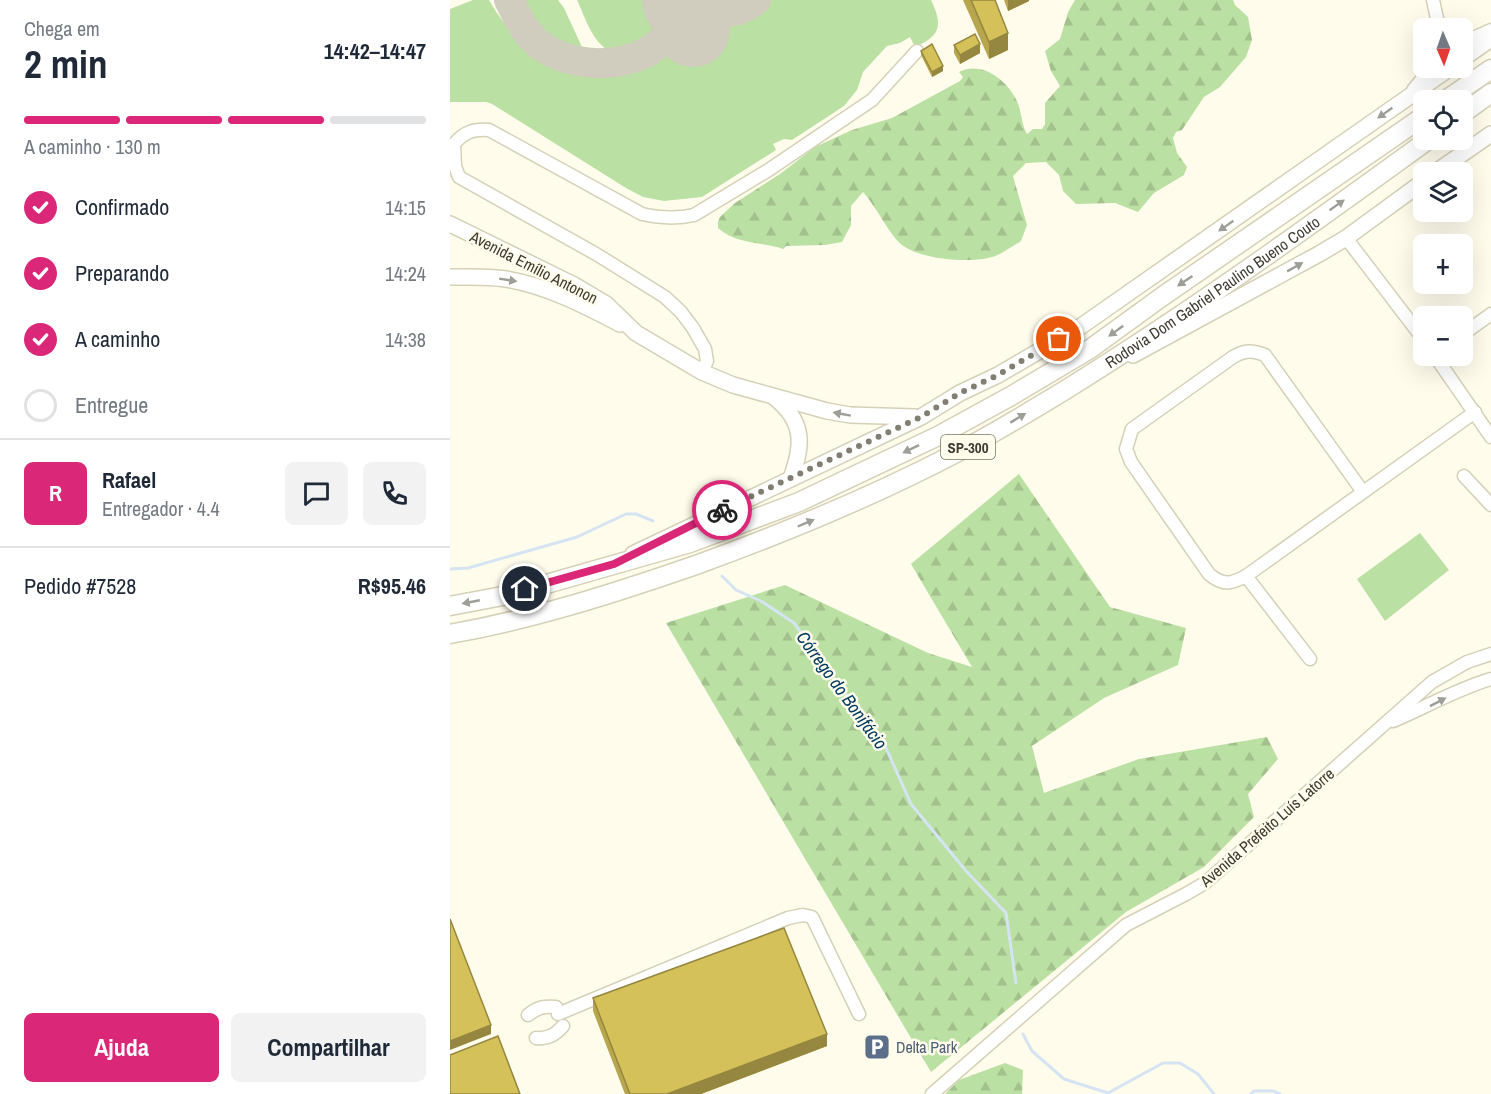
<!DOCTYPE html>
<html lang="pt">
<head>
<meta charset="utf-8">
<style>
	body { margin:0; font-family:"Archivo Narrow",sans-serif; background:#f2f2f3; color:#1f2937; height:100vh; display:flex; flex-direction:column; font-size:22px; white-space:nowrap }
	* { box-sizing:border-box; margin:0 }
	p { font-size:20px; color:#747a83 }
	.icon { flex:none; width:33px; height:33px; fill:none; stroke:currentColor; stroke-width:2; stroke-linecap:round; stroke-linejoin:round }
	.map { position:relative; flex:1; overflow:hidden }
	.details { display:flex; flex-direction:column; background:#fff; width:450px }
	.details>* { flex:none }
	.needle { width:39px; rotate:178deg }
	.buttons { position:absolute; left:963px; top:18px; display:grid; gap:12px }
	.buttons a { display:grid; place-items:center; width:60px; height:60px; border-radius:9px; background:#fff; box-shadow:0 6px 24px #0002; font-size:30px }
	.pin { position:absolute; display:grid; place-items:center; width:51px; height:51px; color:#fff; margin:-26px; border:3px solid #fff; border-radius:50%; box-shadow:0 2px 6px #0007 }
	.courier { position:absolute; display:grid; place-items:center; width:60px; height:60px; margin:-30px; border:4px solid #db2777; border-radius:50%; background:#fff; color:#222; box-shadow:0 2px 8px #0007 }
	.summary em { font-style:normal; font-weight:700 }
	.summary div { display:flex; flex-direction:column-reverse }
	.summary { display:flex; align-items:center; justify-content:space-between; height:102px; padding:0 24px }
	h1 { font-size:39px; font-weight:700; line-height:45px }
	.bar { display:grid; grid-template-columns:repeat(4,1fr); gap:9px 6px; align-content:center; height:72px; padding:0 24px }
	.bar i { height:8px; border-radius:4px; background:#e0e1e3 }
	.bar .on { background:#db2777 }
	.bar p { grid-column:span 4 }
	.line { display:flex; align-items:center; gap:15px; padding:0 24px; border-top:2px solid #e0e1e3 }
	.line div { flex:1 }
	.round { display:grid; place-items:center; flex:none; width:63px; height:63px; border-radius:9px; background:#f2f2f3 }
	ol { padding:0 24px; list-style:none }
	li { display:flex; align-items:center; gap:18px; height:66px }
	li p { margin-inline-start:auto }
	li .icon { padding:6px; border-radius:50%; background:#db2777; color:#fff; stroke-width:4 }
	li:last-child { color:#747a83 }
	li i { width:33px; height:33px; border:3px solid #e0e1e3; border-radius:50% }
	.cta { display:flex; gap:12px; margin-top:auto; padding:12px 24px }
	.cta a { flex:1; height:69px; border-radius:9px; background:#db2777; color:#fff; font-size:24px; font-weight:700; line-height:69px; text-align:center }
	.cta a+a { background:#f2f2f3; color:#1f2937 }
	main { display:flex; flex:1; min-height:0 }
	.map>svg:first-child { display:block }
</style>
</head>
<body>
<main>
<section class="details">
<div class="summary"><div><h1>2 min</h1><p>Chega em</p></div><em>14:42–14:47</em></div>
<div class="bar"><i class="on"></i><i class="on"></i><i class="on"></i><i></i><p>A caminho · 130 m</p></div>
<ol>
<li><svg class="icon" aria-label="check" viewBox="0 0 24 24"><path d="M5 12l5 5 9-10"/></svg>Confirmado<p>14:15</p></li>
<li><svg class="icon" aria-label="check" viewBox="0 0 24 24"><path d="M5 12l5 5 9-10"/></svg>Preparando<p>14:24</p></li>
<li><svg class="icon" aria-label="check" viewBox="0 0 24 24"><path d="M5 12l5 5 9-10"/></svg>A caminho<p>14:38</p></li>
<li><i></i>Entregue</li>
</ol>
<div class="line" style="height:108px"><b class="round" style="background:#db2777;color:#fff">R</b><div><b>Rafael</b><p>Entregador · 4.4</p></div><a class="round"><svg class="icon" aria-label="chat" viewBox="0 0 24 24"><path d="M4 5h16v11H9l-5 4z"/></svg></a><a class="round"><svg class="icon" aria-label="phone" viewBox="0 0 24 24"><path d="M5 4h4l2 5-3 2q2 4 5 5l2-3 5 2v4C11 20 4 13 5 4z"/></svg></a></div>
<div class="line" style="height:78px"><div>Pedido #7528</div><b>R$95.46</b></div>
<div class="cta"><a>Ajuda</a><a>Compartilhar</a></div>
</section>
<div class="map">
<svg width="1041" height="1094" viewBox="0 0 1041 1094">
	<defs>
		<pattern id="forest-firs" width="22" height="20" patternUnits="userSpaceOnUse" patternTransform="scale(1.5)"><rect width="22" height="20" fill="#bbe0a3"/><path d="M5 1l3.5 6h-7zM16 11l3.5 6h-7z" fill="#a2c18d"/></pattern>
	</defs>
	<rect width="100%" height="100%" fill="#fffcec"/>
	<g fill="#bbe0a3">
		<path d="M23,0H39C69,54 126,88 189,66C207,59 225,50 243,42C269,31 299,20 319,0H481C493,25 491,36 465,47L460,37L450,43L437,46L413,72L407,90L394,106L342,140L334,139L323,144L326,150L252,197L214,201L193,197L176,188L42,104L36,102H0V9Z"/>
		<path d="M69,0H108L114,8L132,47L131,51C98,50 82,28 69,0Z"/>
		<path d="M127,0H201C216,30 190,55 160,52C141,40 136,19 127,0Z"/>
		<path d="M970,533L999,570L935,621L907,579Z"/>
	</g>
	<g fill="url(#forest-firs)">
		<path d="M625,0H783L785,5L798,17L802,40L796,57L770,87L754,97L732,130L726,132L723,138L727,153L737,167L734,175L704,193L688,212L665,203L626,204L613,191L609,175L596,162L576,163L563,176L577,225L571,241C561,247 550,256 538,258C515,263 471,259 452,245C441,237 425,205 413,192L401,206V225L392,242L375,245L336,246L333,249C309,241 288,245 268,228V222L270,217L285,203L330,174L365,147L402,130L442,118L510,81L513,77L509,72C532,60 557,80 567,101C572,112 571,124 577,134L583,129H592L595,124V103L610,86L601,71L595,51L610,39L618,12Z"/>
		<path d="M569,474L660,607L736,628L728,665L654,698L582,746L594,793L689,759L817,737L828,759L798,794L804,817L754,867L676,912L481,1072L216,623L335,585L478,653L522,667L461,564Z"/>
		<path d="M555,1063L573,1070L572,1094H495L509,1080Z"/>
	</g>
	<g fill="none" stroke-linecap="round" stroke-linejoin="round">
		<g stroke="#d5e4f2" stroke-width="3">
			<path d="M0,569L18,568L127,537L176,514H186L203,521"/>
			<path d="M272,576L286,590L311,601L344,623L398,698L432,739L461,804L516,871L556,913L566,983"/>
			<path d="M573,1034L582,1051L614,1079L658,1093L713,1063H730L748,1074L764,1094"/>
			<path d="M801,1094L804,1091H823L830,1094"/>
		</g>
		<path stroke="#d0ccbe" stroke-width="30" d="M59,0C67,16 76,35 90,45C134,78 223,67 231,4C258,13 282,19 306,0"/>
		<path stroke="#d0ccbe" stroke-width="74" d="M229,0L243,30"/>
		<defs>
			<g id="minor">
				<path d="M983,0L989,28"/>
				<path d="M1012,43L1041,30"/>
				<path d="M963,90L981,68"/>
				<path d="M896,238L974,340"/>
				<path d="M1012,335L1041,314"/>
				<path d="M985,356L1041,437"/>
				<path d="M252,372L257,361L255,349L243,328L231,312L215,297L146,254L9,177L5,166L4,144C14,132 23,129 39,130L192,214C210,218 226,219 244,215L317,171L422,100L467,51"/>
				<path d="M1014,476L1041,505"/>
				<path d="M913,492L815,355C802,350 795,350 783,357L682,429L676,449L681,462L759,574C773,586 781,584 796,576L1025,412"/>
				<path d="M796,576L860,659"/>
				<path d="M943,721C976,707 1007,689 1041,679"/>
				<path d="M108,1014L338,918L353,915L362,917L409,1014"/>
				<path d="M78,1015C88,1007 94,1006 106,1007"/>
				<path d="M86,1038C98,1039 105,1035 113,1026"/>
				<path d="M482,1094L676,925L736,894L755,883L982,682L1017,662L1041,654"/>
			</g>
			<g id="major">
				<path d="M1012,59L1041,39"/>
				<path d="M986,172L1041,134"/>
				<path d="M0,224L124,285L156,304L186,333L252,372L283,385L377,411L400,415L465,417"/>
				<path d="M0,277C19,277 38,276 56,279C97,286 134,305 170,324"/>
				<path d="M683,355L869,254L896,238L974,181"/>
				<path d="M325,398C355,422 353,446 341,478"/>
				<path d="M183,554L471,417L510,393L548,375L630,327L1000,68"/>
			</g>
			<g id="highway">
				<path d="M996,100L1041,69"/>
				<path d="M1012,114L1041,93"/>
				<path d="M0,606L58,595L240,543L349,502L488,436L561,396L640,349L713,296L974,116"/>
				<path id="s1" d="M0,634C84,619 165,593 246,565C334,533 422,497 506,453C542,435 577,413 612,392C738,314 858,227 978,140"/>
			</g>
		</defs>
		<use href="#minor" stroke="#d5d0b6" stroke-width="15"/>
		<use href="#major" stroke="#d5d0b6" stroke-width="18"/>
		<use href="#highway" stroke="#d5d0b6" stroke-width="21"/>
		<use href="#minor" stroke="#fff" stroke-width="12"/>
		<use href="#major" stroke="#fff" stroke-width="15"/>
		<use href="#highway" stroke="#fff" stroke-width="18"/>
	</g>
	<g fill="#b7a64d">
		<path d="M513,0H545L558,50L539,59Z"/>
		<path d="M554,0H579V1L558,11Z"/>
		<path d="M504,45L530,53L510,64L504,53Z"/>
		<path d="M471,51L493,71L482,77L471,55Z"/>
		<path d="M143,998L377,1046L251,1094H175L143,1011Z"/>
	</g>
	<g fill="#95873f">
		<path d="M558,0H579V1L558,11Z"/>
		<path d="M558,33V50L539,59V42Z"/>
		<path d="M530,44V53L510,64V55Z"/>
		<path d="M493,66V71L482,77V72Z"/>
		<path d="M41,1025V1034L0,1050V1041Z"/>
		<path d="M377,1034V1046L251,1094H217Z"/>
	</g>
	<g fill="#d5c15a" stroke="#95873f" stroke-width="1.5">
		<path d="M521,0H545L558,33L539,42Z"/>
		<path d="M525,34L530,44L510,55L504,45Z"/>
		<path d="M482,44L493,66L482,72L471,51Z"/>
		<path d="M0,919L41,1025L0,1041Z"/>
		<path d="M334,928L377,1034L217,1094H180L143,998Z"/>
		<path d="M48,1036L70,1094H0V1055Z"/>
	</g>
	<defs><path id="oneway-solid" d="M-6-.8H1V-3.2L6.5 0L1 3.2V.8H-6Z" transform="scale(1.5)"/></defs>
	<g fill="#9e9e98">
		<use href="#oneway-solid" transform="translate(935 113) rotate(145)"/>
		<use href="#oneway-solid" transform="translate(887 205) rotate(-35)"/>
		<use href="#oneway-solid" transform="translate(776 226) rotate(145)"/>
		<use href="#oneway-solid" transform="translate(845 267) rotate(-29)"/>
		<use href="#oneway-solid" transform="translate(58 280) rotate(9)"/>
		<use href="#oneway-solid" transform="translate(735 281) rotate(146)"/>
		<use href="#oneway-solid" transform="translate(666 331) rotate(144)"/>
		<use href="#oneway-solid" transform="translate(392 414) rotate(-170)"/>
		<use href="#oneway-solid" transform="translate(568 418) rotate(-31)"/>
		<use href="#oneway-solid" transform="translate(461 449) rotate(154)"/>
		<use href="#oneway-solid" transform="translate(356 523) rotate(-23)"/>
		<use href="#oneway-solid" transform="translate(21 602) rotate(169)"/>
		<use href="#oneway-solid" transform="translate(988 702) rotate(-27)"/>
	</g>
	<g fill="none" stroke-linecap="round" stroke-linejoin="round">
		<path stroke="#827f72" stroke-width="6" stroke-dasharray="0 10.8" d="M272,510L471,417L510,393L548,375L609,339"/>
		<path stroke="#db2777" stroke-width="8" d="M75,589L164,564L272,510"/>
	</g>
	<defs>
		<symbol id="parking-square" viewBox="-11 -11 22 22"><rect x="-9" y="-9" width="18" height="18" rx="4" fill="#5c6f8a" stroke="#fffcec"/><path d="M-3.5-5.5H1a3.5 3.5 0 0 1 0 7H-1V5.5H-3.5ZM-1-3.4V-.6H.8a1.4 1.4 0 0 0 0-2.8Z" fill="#fff"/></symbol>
	</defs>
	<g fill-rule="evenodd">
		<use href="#parking-square" x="412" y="1032" width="30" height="30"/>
	</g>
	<g text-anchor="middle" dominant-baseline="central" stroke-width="5" stroke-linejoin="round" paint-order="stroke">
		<rect fill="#fffcec" stroke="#787669" stroke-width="1.5" x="491" y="435" width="54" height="24" rx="4.5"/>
		<g font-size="15" font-weight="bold" fill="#3e3c31">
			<text x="518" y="447">SP-300</text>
		</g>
		<g font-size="16" fill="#3e3c31" stroke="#fffcec">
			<text transform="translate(84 267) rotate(27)">Avenida Emílio Antonon</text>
			<text stroke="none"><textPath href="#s1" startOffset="842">Rodovia Dom Gabriel Paulino Bueno Couto</textPath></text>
			<text transform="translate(817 827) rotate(-41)">Avenida Prefeito Luís Latorre</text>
		</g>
		<g font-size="16" fill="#4e5e75" stroke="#fffcec" text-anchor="start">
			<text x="446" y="1047">Delta Park</text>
		</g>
		<g font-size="18" font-style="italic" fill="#003a64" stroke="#fffcec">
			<text transform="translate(392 690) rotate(54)">Córrego do Bonifácio</text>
		</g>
	</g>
</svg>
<div class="buttons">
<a><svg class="needle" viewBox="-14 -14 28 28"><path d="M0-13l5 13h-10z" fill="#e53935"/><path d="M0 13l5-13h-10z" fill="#747a83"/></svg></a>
<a><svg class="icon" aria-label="locate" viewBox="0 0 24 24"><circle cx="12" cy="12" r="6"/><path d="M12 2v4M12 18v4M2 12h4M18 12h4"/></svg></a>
<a><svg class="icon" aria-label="layers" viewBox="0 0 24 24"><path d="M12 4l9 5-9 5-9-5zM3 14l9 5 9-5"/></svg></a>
<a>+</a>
<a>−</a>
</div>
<div class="pin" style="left:609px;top:339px;background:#ea580c"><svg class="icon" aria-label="bag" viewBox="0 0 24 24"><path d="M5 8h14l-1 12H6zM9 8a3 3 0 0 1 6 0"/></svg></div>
<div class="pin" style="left:75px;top:589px;background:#1f2937"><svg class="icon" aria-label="home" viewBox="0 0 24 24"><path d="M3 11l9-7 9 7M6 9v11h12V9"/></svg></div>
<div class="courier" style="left:272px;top:510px"><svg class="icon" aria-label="bike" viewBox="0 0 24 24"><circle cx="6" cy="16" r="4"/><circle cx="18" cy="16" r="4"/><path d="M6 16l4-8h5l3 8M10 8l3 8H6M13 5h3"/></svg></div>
</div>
</main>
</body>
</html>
